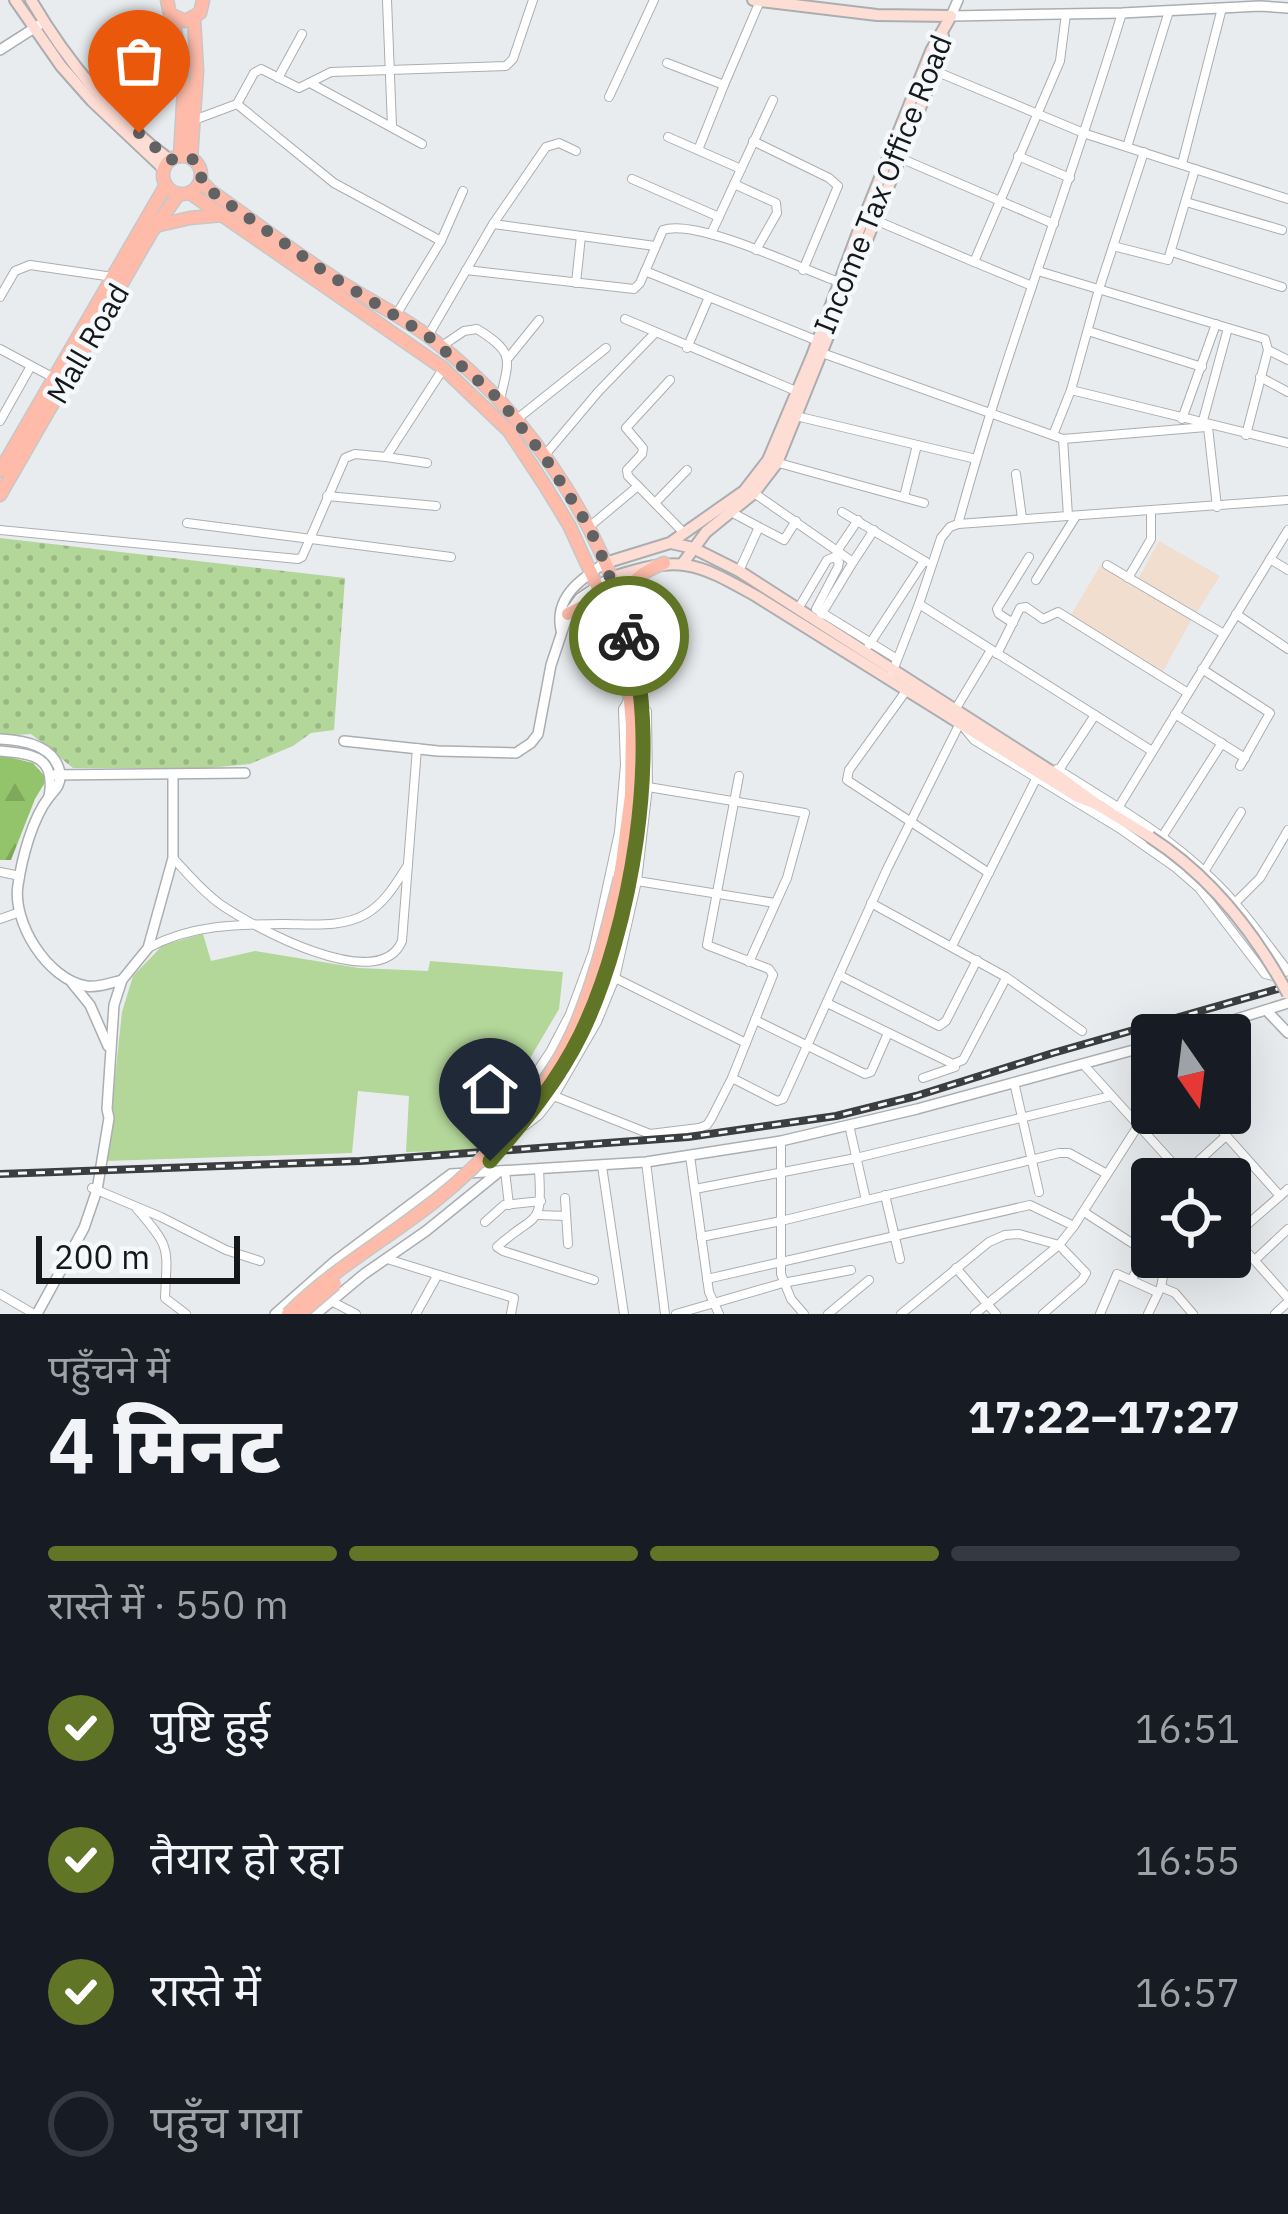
<!DOCTYPE html>
<html lang="hi">
<head>
<meta charset="utf-8">
<style>
	body { margin:0; font-family:"IBM Plex Sans","Noto Sans Devanagari",sans-serif; background:#20242c; color:#f1f3f6; height:100vh; display:flex; flex-direction:column; font-size:45px; white-space:nowrap }
	* { box-sizing:border-box; margin:0 }
	p { font-size:39px; color:#9ea1a6 }
	.icon { flex:none; width:66px; height:66px; fill:none; stroke:currentColor; stroke-width:2; stroke-linecap:round; stroke-linejoin:round }
	.map { position:relative; height:1314px; overflow:hidden }
	.panel { display:flex; flex-direction:column; background:#171b24; flex:1 }
	.panel>* { flex:none }
	.needle { width:78px; rotate:166deg }
	.buttons { position:absolute; left:1131px; top:1014px; display:grid; gap:24px }
	.buttons a { display:grid; place-items:center; width:120px; height:120px; border-radius:12px; background:#171b24; box-shadow:0 12px 48px #0002; font-size:60px }
	.scale { position:absolute; left:36px; bottom:30px; width:204px; box-sizing:border-box; padding-left:12px; border:6px solid #161718; border-top:0; font-size:33px; line-height:42px; white-space:nowrap; color:#161718; -webkit-text-stroke:9px #f6f9fc; paint-order:stroke }
	.pin { position:absolute; display:grid; place-items:center; width:102px; height:102px; color:#fff; margin:-123px -51px; border-radius:50% 50% 50% 0; rotate:-45deg; box-shadow:0 0 12px #0007 }
	.pin .icon { rotate:45deg }
	.courier { position:absolute; display:grid; place-items:center; width:120px; height:120px; margin:-60px; border:9px solid #607526; border-radius:50%; background:#fff; color:#222; box-shadow:0 3px 15px #0007 }
	.summary em { font-style:normal; font-weight:800 }
	.summary div { display:flex; flex-direction:column-reverse }
	.summary { display:flex; align-items:center; justify-content:space-between; height:204px; padding:0 48px }
	h1 { font-size:78px; font-weight:800; line-height:90px }
	.bar { display:grid; grid-template-columns:repeat(4,1fr); gap:18px 12px; align-content:center; height:144px; padding:0 48px }
	.bar i { height:15px; border-radius:9px; background:#363941 }
	.bar .on { background:#607526 }
	.bar p { grid-column:span 4 }
	ol { padding:0 48px; list-style:none }
	li { display:flex; align-items:center; gap:36px; height:132px }
	li p { margin-inline-start:auto }
	li .icon { padding:12px; border-radius:50%; background:#607526; color:#fff; stroke-width:4 }
	li:last-child { color:#9ea1a6 }
	li i { width:66px; height:66px; border:6px solid #363941; border-radius:50% }
	.map>svg:first-child { display:block }
</style>
</head>
<body>
<div class="map">
<svg width="1288" height="1314" viewBox="0 0 1288 1314">
	<defs>
		<pattern id="grass-dots" width="8" height="8" patternUnits="userSpaceOnUse" patternTransform="scale(3)"><rect width="8" height="8" fill="#b3d699"/><path d="M2 2h.1M6 6h.1" fill="none" stroke="#99b783" stroke-width="1.8" stroke-linecap="round"/></pattern>
		<pattern id="forest-firs" width="22" height="20" patternUnits="userSpaceOnUse" patternTransform="scale(3)"><rect width="22" height="20" fill="#93c46b"/><path d="M5 1l3.5 6h-7zM16 11l3.5 6h-7z" fill="#7ea85c"/></pattern>
	</defs>
	<rect width="100%" height="100%" fill="#e9ecef"/>
	<g fill="#f1dece">
		<path d="M1159,541L1220,576L1197,612L1138,579Z"/>
		<path d="M1101,564L1192,619L1163,671L1071,615Z"/>
	</g>
	<path fill="url(#grass-dots)" d="M0,538L345,578L334,730L311,733L293,746L250,764L208,768H73L31,734L0,736Z"/>
	<path fill="url(#forest-firs)" d="M0,755L33,763L47,779L35,799L11,860H0Z"/>
	<path fill="#b3d699" d="M203,934L211,961L255,951L359,968L428,971L430,961L563,972L559,1009L476,1150L406,1152L409,1096L358,1091L352,1153L106,1161L122,1012L133,976L163,945Z"/>
	<g fill="none" stroke-linecap="round" stroke-linejoin="round">
		<defs>
			<g id="minor">
				<path d="M387,0L392,126"/>
				<path d="M667,63L724,85L698,150"/>
				<path d="M935,71L1086,134L1288,199"/>
				<path d="M278,78L302,34"/>
				<path d="M310,83L422,144"/>
				<path d="M724,85L760,1"/>
				<path d="M609,97L654,0"/>
				<path d="M237,104L334,183L441,241"/>
				<path d="M194,120L237,104L254,73L261,69L299,88L331,72L506,66L513,59L533,0"/>
				<path d="M668,137L741,169"/>
				<path d="M753,141L829,178L838,186L803,270"/>
				<path d="M1127,147L1169,11"/>
				<path d="M1144,152L1099,289L1071,390L1288,443"/>
				<path d="M1018,156L1070,178"/>
				<path d="M900,158L1054,224"/>
				<path d="M1182,164L1222,8"/>
				<path d="M632,179L719,217"/>
				<path d="M734,184L776,203L777,213L756,250"/>
				<path d="M1186,202L1282,230"/>
				<path d="M875,220L974,262L1060,61L1066,14"/>
				<path d="M493,224L655,246"/>
				<path d="M711,234L773,100"/>
				<path d="M1113,246L1168,260L1195,169"/>
				<path d="M1172,252L1282,287"/>
				<path d="M974,262L1032,286"/>
				<path d="M466,270L634,289L640,283L663,230C697,218 801,269 839,282"/>
				<path d="M645,271L818,341"/>
				<path d="M1038,271L1265,339L1268,350L1246,435"/>
				<path d="M576,283L581,236"/>
				<path d="M0,297L15,271L30,265L113,277"/>
				<path d="M396,315L441,241L463,191"/>
				<path d="M625,319L796,391"/>
				<path d="M1088,331L1202,367"/>
				<path d="M428,336L493,224L546,147L559,143L576,151"/>
				<path d="M442,346L464,331L477,329C516,353 509,359 500,400"/>
				<path d="M687,348L709,297"/>
				<path d="M0,349L54,378"/>
				<path d="M1268,350L1288,360"/>
				<path d="M822,353L1063,439"/>
				<path d="M509,357L539,320"/>
				<path d="M1260,377L1288,392"/>
				<path d="M796,416L976,459"/>
				<path d="M517,419L606,348"/>
				<path d="M1182,419L1216,324"/>
				<path d="M0,421L31,366"/>
				<path d="M1202,424L1228,328"/>
				<path d="M1208,427L1217,507"/>
				<path d="M1053,435L1071,390"/>
				<path d="M545,455L598,392L654,334"/>
				<path d="M386,457L427,463"/>
				<path d="M775,462L924,503"/>
				<path d="M1016,474L1022,518"/>
				<path d="M638,486L628,476L627,470L642,454L643,448L626,428L670,380"/>
				<path d="M754,493L853,562L874,530"/>
				<path d="M327,496L436,506"/>
				<path d="M904,497L917,445"/>
				<path d="M655,503L687,470"/>
				<path d="M731,512L759,527"/>
				<path d="M842,512L926,562"/>
				<path d="M1068,516L1063,439L1206,427"/>
				<path d="M187,523L451,557"/>
				<path d="M958,524L1288,500"/>
				<path d="M589,527L638,486L684,533"/>
				<path d="M0,530L298,559L302,557L345,458L355,454L386,457L443,369"/>
				<path d="M837,551L858,520"/>
				<path d="M1270,559L1288,570"/>
				<path d="M1107,565L1224,634"/>
				<path d="M739,571L759,527L784,540L796,521"/>
				<path d="M1128,578L1151,539V512"/>
				<path d="M1036,580L1076,516"/>
				<path d="M919,604L1152,751"/>
				<path d="M798,609L827,560L834,557L839,562L838,567L816,609L897,659"/>
				<path d="M1236,614L1288,649"/>
				<path d="M821,615L853,562"/>
				<path d="M1013,623L999,614L997,609L1029,557"/>
				<path d="M869,645L924,561"/>
				<path d="M997,654L1020,608L1026,607L1043,619L1058,612L1188,693"/>
				<path d="M1202,669L1270,713L1240,766"/>
				<path d="M892,673L919,604L941,538L950,527L958,524C1005,351 1070,185 1122,13"/>
				<path d="M906,691L849,770L847,780L989,873"/>
				<path d="M629,699L623,709L625,765L619,832L593,952L570,1014L550,1052L513,1107L514,1116L526,1125L539,1115L554,1096L597,1022L615,978L637,881"/>
				<path d="M955,710L991,650"/>
				<path d="M647,711L648,787L637,881L775,903"/>
				<path d="M1175,714L1245,758"/>
				<path d="M965,729L974,740L1119,828L1176,868L1199,888L1265,974L1273,976L1288,971"/>
				<path d="M1057,769C1109,802 1165,833 1210,877C1240,905 1263,939 1288,971"/>
				<path d="M1059,770L1095,715"/>
				<path d="M648,787L805,813L787,878L749,962"/>
				<path d="M1118,808L1288,530"/>
				<path d="M1162,837L1222,743"/>
				<path d="M173,858C188,874 202,891 220,904C253,927 379,996 402,941L417,748"/>
				<path d="M0,872L20,876"/>
				<path d="M1204,872L1241,812"/>
				<path d="M871,903L1006,977L1082,1031"/>
				<path d="M1235,903L1260,878L1288,830"/>
				<path d="M0,919L20,912"/>
				<path d="M952,946L1036,779"/>
				<path d="M148,948C190,925 237,924 284,924C311,924 342,928 366,914C386,902 396,883 408,865"/>
				<path d="M839,975L939,1026L946,1021L977,960"/>
				<path d="M615,978L746,1043"/>
				<path d="M827,1003L953,1064L963,1060L1006,978"/>
				<path d="M755,1020L865,1074L871,1072L888,1033"/>
				<path d="M1083,1064L1187,1179"/>
				<path d="M732,1078L777,1101L783,1099L887,869L959,725"/>
				<path d="M923,1078L955,1067"/>
				<path d="M1014,1082L1039,1192"/>
				<path d="M554,1096L650,1134L699,1128L707,1125L711,1119L732,1078L773,975L769,969L707,945L739,776"/>
				<path d="M1206,1113L1280,1196"/>
				<path d="M849,1125L866,1200"/>
				<path d="M781,1141V1274L791,1299L804,1314"/>
				<path d="M690,1156L709,1292L719,1314"/>
				<path d="M646,1162L665,1314"/>
				<path d="M602,1166L624,1314"/>
				<path d="M539,1170C543,1230 536,1211 497,1247L503,1251L594,1280"/>
				<path d="M505,1171L509,1205"/>
				<path d="M1183,1175L1226,1136"/>
				<path d="M92,1188L161,1217L226,1250L260,1261"/>
				<path d="M695,1189L856,1158L1111,1096"/>
				<path d="M885,1195L900,1259"/>
				<path d="M565,1198L568,1244"/>
				<path d="M137,1209C172,1249 167,1247 165,1298L186,1314"/>
				<path d="M1084,1212L1152,1256"/>
				<path d="M539,1215L566,1216"/>
				<path d="M485,1222L504,1205L541,1201"/>
				<path d="M1230,1233L1288,1298"/>
				<path d="M701,1237L781,1221L1059,1153H1069L1107,1174"/>
				<path d="M1233,1237L1288,1189"/>
				<path d="M1257,1258L1288,1229"/>
				<path d="M387,1259L514,1298L511,1314"/>
				<path d="M956,1268L996,1314"/>
				<path d="M707,1279L1030,1205L1074,1226L1136,1129"/>
				<path d="M1131,1280L1152,1246"/>
				<path d="M1161,1287L1164,1271L1177,1257"/>
				<path d="M0,1294L34,1314"/>
				<path d="M331,1301L356,1314"/>
				<path d="M416,1314L437,1276"/>
				<path d="M676,1314L783,1283L851,1270"/>
				<path d="M828,1314L869,1280"/>
				<path d="M901,1314L989,1242L1005,1235L1019,1234L1059,1245L1086,1273L1082,1280L1043,1314"/>
				<path d="M975,1314L1059,1245L1074,1226"/>
				<path d="M1100,1314L1117,1274L1157,1292"/>
				<path d="M1148,1314L1161,1287L1175,1293L1193,1314"/>
				<path d="M1275,1314L1288,1302"/>
			</g>
			<g id="tertiary">
				<path d="M958,0L951,16L1122,13L1260,6L1288,8"/>
				<path d="M0,50L39,25"/>
				<path d="M561,630C554,597 581,579 605,563"/>
				<path d="M0,739C23,740 55,745 60,773C61,785 56,789 49,797C32,819 22,858 18,885C12,922 47,979 86,986C98,988 110,983 122,980"/>
				<path d="M344,741L438,751L516,753L531,743L538,734L551,665L568,614L580,598L610,578"/>
				<path d="M0,751C35,754 56,757 49,797"/>
				<path d="M51,775L245,773"/>
				<path d="M72,983L90,1005L108,1046"/>
				<path d="M1267,1011L1288,1033"/>
				<path d="M1185,1035L1288,1003"/>
				<path d="M37,1314L84,1228L97,1190L109,1118L107,1109L114,1005L122,980L148,948L173,858V775"/>
				<path d="M275,1314L335,1261L451,1174L646,1162L781,1141L917,1109L1152,1045"/>
				<path d="M316,1314L364,1274L426,1231L500,1171"/>
			</g>
			<g id="secondary">
				<path d="M15,0L61,66L92,101L164,169"/>
				<path d="M31,0C66,60 114,119 170,160"/>
				<path d="M671,543L693,548L739,571L1057,775L1094,802"/>
				<path d="M605,563L670,543L744,491L768,460L812,356L857,235L931,51L951,16L877,15L753,0"/>
				<path d="M683,563L706,532L754,493L777,463L935,71L943,36"/>
				<path d="M610,578C680,555 694,561 756,596L1076,796L1096,804L1150,837"/>
			</g>
			<g id="primary">
				<path d="M167,0L170,14L185,21L200,13L203,0"/>
				<path d="M173,17L184,88L180,156"/>
				<circle cx="182" cy="175" r="19"/>
				<path d="M191,158L197,71L194,19"/>
				<path d="M201,181L212,192C252,220 291,250 331,276C364,298 401,315 432,339C536,419 615,542 638,672C644,711 643,751 641,790C639,820 637,850 629,880"/>
				<path d="M190,193L443,368L509,431L544,484L569,525L608,610L628,676L632,725L631,795L620,878"/>
				<path d="M155,226L190,218L222,215"/>
				<path d="M0,471L166,185"/>
				<path d="M0,495L151,233L179,194"/>
				<path d="M620,605C630,582 641,572 664,563"/>
				<path d="M568,614L588,604L608,612"/>
			</g>
		</defs>
		<use href="#minor" stroke="#abaeb1" stroke-width="10"/>
		<use href="#tertiary" stroke="#abaeb1" stroke-width="12"/>
		<use href="#secondary" stroke="#abaeb1" stroke-width="14"/>
		<use href="#primary" stroke="#c7c7c8" stroke-width="15"/>
		<use href="#minor" stroke="#fff" stroke-width="8"/>
		<use href="#tertiary" stroke="#fff" stroke-width="9"/>
		<use href="#secondary" stroke="#feddd4" stroke-width="10"/>
		<use href="#primary" stroke="#febba9" stroke-width="12"/>
		<defs>
			<path id="rail" d="M0,1174L360,1161L688,1137L836,1116L916,1096L1053,1053L1288,986"/>
		</defs>
		<use href="#rail" stroke="#3b3d3e" stroke-width="8"/>
		<use href="#rail" stroke="#f6f9fc" stroke-width="3" stroke-dasharray="9" stroke-linecap="butt"/>
		<defs>
			<path id="secondary-bridge" d="M1150,837C1209,875 1255,933 1288,994"/>
			<g id="primary-bridge">
				<path d="M570,1054C600,1000 614,940 629,880"/>
				<path d="M518,1128L560,1072"/>
				<path d="M288,1314C331,1270 387,1239 435,1201C495,1153 554,1084 581,1012C598,968 609,923 620,878"/>
				<path d="M300,1314L335,1284"/>
			</g>
		</defs>
		<use href="#secondary-bridge" stroke="#abaeb1" stroke-width="14" stroke-linecap="butt"/>
		<use href="#primary-bridge" stroke="#c7c7c8" stroke-width="15" stroke-linecap="butt"/>
		<use href="#secondary-bridge" stroke="#feddd4" stroke-width="10"/>
		<use href="#primary-bridge" stroke="#febba9" stroke-width="12"/>
	</g>
	<g fill="none" stroke-linecap="round" stroke-linejoin="round">
		<path stroke="#606263" stroke-width="12" stroke-dasharray="0 21.6" d="M139,133L170,160L186,156C198,160 203,169 201,181L212,192L328,274L428,336L500,400L544,456L589,527L605,563L629,636"/>
		<path stroke="#607526" stroke-width="15" d="M490,1161C525,1121 558,1081 581,1034C631,931 663,747 629,636"/>
	</g>
	<g text-anchor="middle" dominant-baseline="central" stroke-width="9" stroke-linejoin="round" paint-order="stroke">
		<g font-size="30" fill="#161718" stroke="#f6f9fc">
			<text transform="translate(882 184) rotate(-68)">Income Tax Office Road</text>
			<text transform="translate(87 343) rotate(-60)">Mall Road</text>
		</g>
	</g>
</svg>
<div class="buttons">
<a><svg class="needle" viewBox="-14 -14 28 28"><path d="M0-13l5 13h-10z" fill="#e53935"/><path d="M0 13l5-13h-10z" fill="#9ea1a6"/></svg></a>
<a><svg class="icon" aria-label="locate" viewBox="0 0 24 24"><circle cx="12" cy="12" r="6"/><path d="M12 2v4M12 18v4M2 12h4M18 12h4"/></svg></a>
</div>
<div class="scale">200 m</div>
<div class="pin" style="left:139px;top:133px;background:#ea580c"><svg class="icon" aria-label="bag" viewBox="0 0 24 24"><path d="M5 8h14l-1 12H6zM9 8a3 3 0 0 1 6 0"/></svg></div>
<div class="pin" style="left:490px;top:1161px;background:#1f2937"><svg class="icon" aria-label="home" viewBox="0 0 24 24"><path d="M3 11l9-7 9 7M6 9v11h12V9"/></svg></div>
<div class="courier" style="left:629px;top:636px"><svg class="icon" aria-label="bike" viewBox="0 0 24 24"><circle cx="6" cy="16" r="4"/><circle cx="18" cy="16" r="4"/><path d="M6 16l4-8h5l3 8M10 8l3 8H6M13 5h3"/></svg></div>
</div>
<section class="panel">
<div class="summary"><div><h1>4 मिनट</h1><p>पहुँचने में</p></div><em>17:22–17:27</em></div>
<div class="bar"><i class="on"></i><i class="on"></i><i class="on"></i><i></i><p>रास्ते में · 550 m</p></div>
<ol>
<li><svg class="icon" aria-label="check" viewBox="0 0 24 24"><path d="M5 12l5 5 9-10"/></svg>पुष्टि हुई<p>16:51</p></li>
<li><svg class="icon" aria-label="check" viewBox="0 0 24 24"><path d="M5 12l5 5 9-10"/></svg>तैयार हो रहा<p>16:55</p></li>
<li><svg class="icon" aria-label="check" viewBox="0 0 24 24"><path d="M5 12l5 5 9-10"/></svg>रास्ते में<p>16:57</p></li>
<li><i></i>पहुँच गया</li>
</ol>
</section>
</body>
</html>
